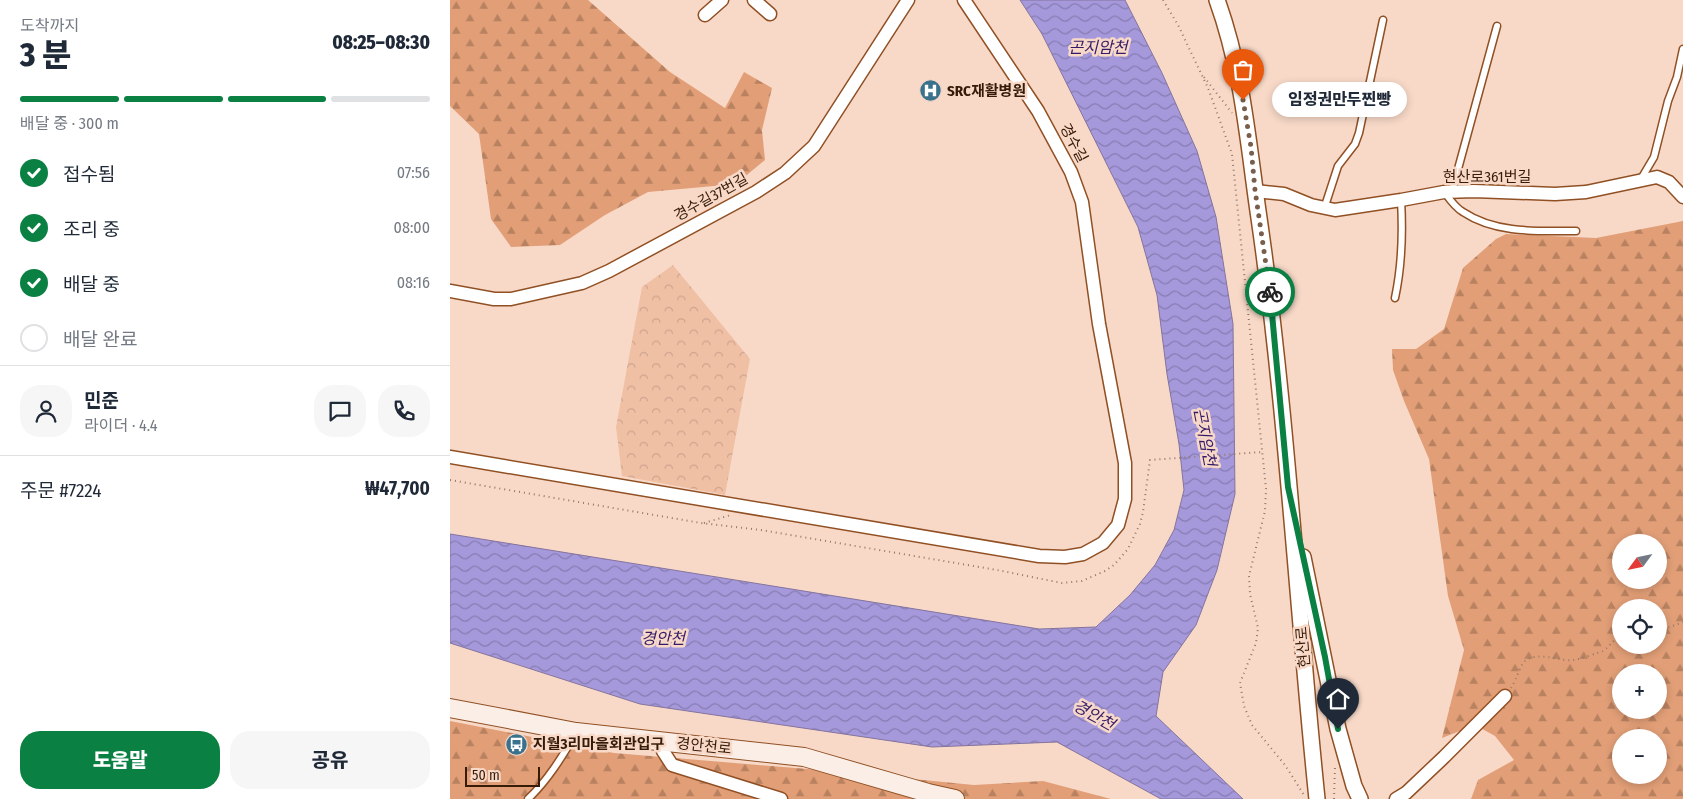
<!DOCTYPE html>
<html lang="ko">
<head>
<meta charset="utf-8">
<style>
	body { margin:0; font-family:"Fira Sans Condensed","Noto Sans KR",sans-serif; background:#f6f6f7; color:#1f2937; height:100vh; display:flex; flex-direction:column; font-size:19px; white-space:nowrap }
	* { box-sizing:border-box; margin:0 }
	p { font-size:16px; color:#747a83 }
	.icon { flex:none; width:28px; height:28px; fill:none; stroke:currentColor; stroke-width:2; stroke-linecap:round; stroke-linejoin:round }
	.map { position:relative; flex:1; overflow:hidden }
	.sheet { display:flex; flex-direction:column; background:#fff; width:450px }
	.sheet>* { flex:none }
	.needle { width:32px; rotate:237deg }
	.buttons { position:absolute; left:1162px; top:534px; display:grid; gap:10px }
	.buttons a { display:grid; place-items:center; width:55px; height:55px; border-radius:50%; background:#fff; box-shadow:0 2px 8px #0003; font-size:25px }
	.scale { position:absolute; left:15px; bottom:12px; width:75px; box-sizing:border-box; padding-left:5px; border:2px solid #361b09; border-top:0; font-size:14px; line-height:18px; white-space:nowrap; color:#361b09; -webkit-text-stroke:4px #f8d9c8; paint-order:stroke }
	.pin { position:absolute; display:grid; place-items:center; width:42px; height:42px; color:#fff; margin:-51px -21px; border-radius:50% 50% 50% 0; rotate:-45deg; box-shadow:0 0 5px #0007 }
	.pin .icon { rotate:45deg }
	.courier { position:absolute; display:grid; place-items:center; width:50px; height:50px; margin:-25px; border:4px solid #0b8043; border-radius:50%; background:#fff; color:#222; box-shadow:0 1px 6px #0007 }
	.bubble { position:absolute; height:35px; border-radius:18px; background:#fff; box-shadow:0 2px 8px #0003; font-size:16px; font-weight:800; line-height:35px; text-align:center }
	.head em { font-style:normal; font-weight:800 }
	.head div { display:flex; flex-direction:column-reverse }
	.head { display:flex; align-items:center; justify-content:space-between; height:85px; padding:0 20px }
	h1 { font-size:32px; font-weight:800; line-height:38px }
	.bar { display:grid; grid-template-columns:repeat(4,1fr); gap:8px 5px; align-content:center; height:60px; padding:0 20px }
	.bar i { height:6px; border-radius:4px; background:#e0e1e3 }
	.bar .selected { background:#0b8043 }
	.bar p { grid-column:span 4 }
	.line { display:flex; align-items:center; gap:12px; padding:0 20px; border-top:1px solid #e0e1e3 }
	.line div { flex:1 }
	.round { display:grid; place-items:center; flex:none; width:52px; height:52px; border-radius:20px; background:#f6f6f7 }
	ol { padding:0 20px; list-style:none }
	li { display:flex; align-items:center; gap:15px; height:55px }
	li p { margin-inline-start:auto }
	li .icon { padding:5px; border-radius:50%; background:#0b8043; color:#fff; stroke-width:4 }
	li:last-child { color:#747a83 }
	li i { width:28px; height:28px; border:2px solid #e0e1e3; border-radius:50% }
	.button { display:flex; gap:10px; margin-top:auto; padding:10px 20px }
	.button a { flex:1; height:58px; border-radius:20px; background:#0b8043; color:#fff; font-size:20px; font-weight:800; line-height:58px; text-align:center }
	.button a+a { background:#f6f6f7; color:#1f2937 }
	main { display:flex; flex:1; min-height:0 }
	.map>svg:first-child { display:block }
</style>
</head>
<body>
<main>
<section class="sheet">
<div class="head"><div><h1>3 분</h1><p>도착까지</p></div><em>08:25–08:30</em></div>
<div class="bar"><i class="selected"></i><i class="selected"></i><i class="selected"></i><i></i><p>배달 중 · 300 m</p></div>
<ol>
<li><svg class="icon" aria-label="check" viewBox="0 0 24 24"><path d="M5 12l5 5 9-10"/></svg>접수됨<p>07:56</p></li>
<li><svg class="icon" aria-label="check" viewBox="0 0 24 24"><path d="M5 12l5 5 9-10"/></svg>조리 중<p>08:00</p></li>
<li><svg class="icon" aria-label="check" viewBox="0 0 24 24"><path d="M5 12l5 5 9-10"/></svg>배달 중<p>08:16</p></li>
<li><i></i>배달 완료</li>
</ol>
<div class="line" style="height:90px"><a class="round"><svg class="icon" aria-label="person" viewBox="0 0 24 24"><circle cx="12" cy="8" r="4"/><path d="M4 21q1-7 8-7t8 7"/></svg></a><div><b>민준</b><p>라이더 · 4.4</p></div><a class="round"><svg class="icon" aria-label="chat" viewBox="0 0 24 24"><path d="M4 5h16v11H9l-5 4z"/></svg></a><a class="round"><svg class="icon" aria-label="phone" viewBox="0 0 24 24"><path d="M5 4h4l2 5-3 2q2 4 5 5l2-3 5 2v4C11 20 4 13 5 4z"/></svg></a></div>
<div class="line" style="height:65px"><div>주문 #7224</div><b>₩47,700</b></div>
<div class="button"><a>도움말</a><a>공유</a></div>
</section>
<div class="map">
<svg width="1233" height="799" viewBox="0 0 1233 799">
	<defs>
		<pattern id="forest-firs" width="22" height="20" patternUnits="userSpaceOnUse" patternTransform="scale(1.25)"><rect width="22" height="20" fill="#e29f77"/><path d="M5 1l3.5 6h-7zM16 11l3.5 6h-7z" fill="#b88160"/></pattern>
		<pattern id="park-crowns" width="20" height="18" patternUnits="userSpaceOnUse" patternTransform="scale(1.25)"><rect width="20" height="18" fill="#f0c0a5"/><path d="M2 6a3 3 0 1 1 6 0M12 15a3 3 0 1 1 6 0" fill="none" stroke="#cea48d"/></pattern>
		<pattern id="water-waves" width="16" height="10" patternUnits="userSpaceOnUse" patternTransform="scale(1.25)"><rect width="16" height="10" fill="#a599dc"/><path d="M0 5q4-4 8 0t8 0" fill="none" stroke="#877cb1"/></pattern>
	</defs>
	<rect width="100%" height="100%" fill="#f8d9c8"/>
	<g fill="url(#forest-firs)" fill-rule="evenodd">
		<path d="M0,0H138L220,72L275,108L294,72L322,88L312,130L315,160L286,184L198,192L155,215L110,245L61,247L41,219L29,134L0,106Z"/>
		<path d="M1233,221V799H1021L1028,780L1064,760L1045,736L1025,725L992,738L1014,650L998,596L979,459L954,401L943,370L942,349H966L994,329L1013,268L1046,239L1056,234L1146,238ZM1171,542H1209V580H1171ZM1171,608H1209V645H1171ZM1171,672H1209V710H1171ZM1171,738H1209V775H1171Z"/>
		<path d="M0,721L164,753L382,771L524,785L593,781L661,799H0Z"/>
	</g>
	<path fill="url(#park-crowns)" d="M223,265L300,359L275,495L172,476L166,427L192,287Z"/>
	<path fill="url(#water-waves)" stroke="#84739d" d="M570,0H675L712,73L747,151L766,217L783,324L785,494L767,570L746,625L713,672L706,716L793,799H711L607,742L482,747L190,704L0,643V534L589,629L646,627L680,595L705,565L724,530L734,490L729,444L717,374L707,295L688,227L592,34Z"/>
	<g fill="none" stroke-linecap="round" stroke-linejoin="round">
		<defs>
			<g id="service">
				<path d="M1191,179L1204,157L1218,101L1227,77L1233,49"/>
				<path d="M1002,191L1047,26"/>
				<path d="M995,193C1000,200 1006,208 1013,212C1046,234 1089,231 1126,231"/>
				<path d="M874,209L888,166L905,144L909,133L933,20"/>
				<path d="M945,298C952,265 953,234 951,200"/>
				<path d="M78,799C98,780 112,757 126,733"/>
			</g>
			<g id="minor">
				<path d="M304,0L320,14"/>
				<path d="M255,15L272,0"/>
				<path d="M805,191L834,194L861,205L885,210L951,200L994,192L1024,191L1105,194L1136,192L1207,177L1219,182L1233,197"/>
				<path d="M0,291L44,299H61L132,283L159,271L306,192L335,173L364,146L458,0"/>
				<path d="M0,457L589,556L615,557L633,554L653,543L668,525L675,499V463L649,324L632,202L621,172L588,111L514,0"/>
				<path d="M212,742L213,751L222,765L331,799"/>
				<path d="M946,799L956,793L994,757L1055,696"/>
			</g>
			<g id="tertiary">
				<path d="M767,0C793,72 798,143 809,218C837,411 847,606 867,799"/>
				<path d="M853,557L888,729L904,786L910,799"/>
			</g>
			<path id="secondary" d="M0,708L126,732L354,757L478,793L505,799"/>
		</defs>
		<use href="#service" stroke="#905024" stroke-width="9"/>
		<use href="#minor" stroke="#905024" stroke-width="15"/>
		<use href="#tertiary" stroke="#905024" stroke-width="18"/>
		<use href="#secondary" stroke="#905024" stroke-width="20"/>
		<g stroke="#947766" stroke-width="2" stroke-dasharray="1 4" stroke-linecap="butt">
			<path d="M713,0L728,25L758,88L782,154L816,489L815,511L799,576L800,594L808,628L806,643L790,683L794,706L802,725L835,765L854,795"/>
			<path d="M754,77L782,113"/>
			<path d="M0,480L251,523L311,530L547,570L612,583L632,581L655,571L664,565L678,549L690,524L693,512L700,460L812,452"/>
			<path d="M254,523L281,515"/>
			<path d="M1209,631L1233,622"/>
			<path d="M1061,688C1067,680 1070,662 1078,659C1092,652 1111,662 1124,660C1127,660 1151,652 1153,651C1161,646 1161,640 1171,638"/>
			<path d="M884,799L885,766"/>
		</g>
		<use href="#service" stroke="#fff" stroke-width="6"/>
		<use href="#minor" stroke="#fff" stroke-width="12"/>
		<use href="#tertiary" stroke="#fff" stroke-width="15"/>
		<use href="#secondary" stroke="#fbeee6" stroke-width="18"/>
	</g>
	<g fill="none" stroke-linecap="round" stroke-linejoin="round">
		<path stroke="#7a5e4c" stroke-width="5" stroke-dasharray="0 9" d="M793,100L801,147L805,190L820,292"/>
		<path stroke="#0b8043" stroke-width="6" d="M820,292L838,487L875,657L888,729"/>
	</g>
	<defs>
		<symbol id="hospital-disc" viewBox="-11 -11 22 22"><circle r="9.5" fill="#3a718c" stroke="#f8d9c8"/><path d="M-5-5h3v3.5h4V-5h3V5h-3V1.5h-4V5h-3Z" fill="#fff"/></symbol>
		<symbol id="bus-disc" viewBox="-11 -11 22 22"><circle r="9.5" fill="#3a718c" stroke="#f8d9c8"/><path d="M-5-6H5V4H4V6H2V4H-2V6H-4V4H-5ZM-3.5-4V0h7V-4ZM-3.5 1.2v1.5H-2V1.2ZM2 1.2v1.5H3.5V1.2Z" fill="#fff"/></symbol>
	</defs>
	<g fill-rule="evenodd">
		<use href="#hospital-disc" x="468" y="78" width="25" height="25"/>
		<use href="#bus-disc" x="54" y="732" width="25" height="25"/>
	</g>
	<g text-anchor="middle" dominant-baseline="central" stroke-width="5" stroke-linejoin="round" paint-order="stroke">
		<g font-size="15" font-weight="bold" fill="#361b09" stroke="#f8d9c8" text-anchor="start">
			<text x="497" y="91">SRC재활병원</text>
			<text x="83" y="744">지월3리마을회관입구</text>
		</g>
		<g font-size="15" fill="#361b09" stroke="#f8d9c8">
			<text transform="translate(624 143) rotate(62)">경수길</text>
			<text x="1037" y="177">현산로361번길</text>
			<text transform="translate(261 197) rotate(-29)">경수길37번길</text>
			<text transform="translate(853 647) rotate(-95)">현산로</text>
			<text transform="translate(254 746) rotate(6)">경안천로</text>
		</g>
		<g font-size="16" font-style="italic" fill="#331b68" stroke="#f8d9c8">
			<text x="648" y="47">곤지암천</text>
			<text transform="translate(755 437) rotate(79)">곤지암천</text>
			<text x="213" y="638">경안천</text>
			<text transform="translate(644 715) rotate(29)">경안천</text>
		</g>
	</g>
</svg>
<div class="buttons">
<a><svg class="needle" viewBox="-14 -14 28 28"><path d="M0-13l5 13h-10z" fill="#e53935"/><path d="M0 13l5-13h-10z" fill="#747a83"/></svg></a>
<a><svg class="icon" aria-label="locate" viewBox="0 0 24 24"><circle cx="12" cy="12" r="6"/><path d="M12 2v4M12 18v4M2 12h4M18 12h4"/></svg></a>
<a>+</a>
<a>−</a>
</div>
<div class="scale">50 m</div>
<div class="pin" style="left:793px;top:100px;background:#ea580c"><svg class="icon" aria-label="bag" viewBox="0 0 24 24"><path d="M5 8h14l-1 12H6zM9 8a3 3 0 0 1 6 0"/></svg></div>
<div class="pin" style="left:888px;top:729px;background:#1f2937"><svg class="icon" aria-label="home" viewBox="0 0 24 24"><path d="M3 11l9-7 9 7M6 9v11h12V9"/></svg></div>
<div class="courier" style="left:820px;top:292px"><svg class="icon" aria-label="bike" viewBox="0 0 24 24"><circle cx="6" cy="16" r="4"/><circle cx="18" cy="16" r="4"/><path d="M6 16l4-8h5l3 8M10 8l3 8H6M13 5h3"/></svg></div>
<div class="bubble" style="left:822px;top:82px;width:135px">임정권만두찐빵</div>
</div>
</main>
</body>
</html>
